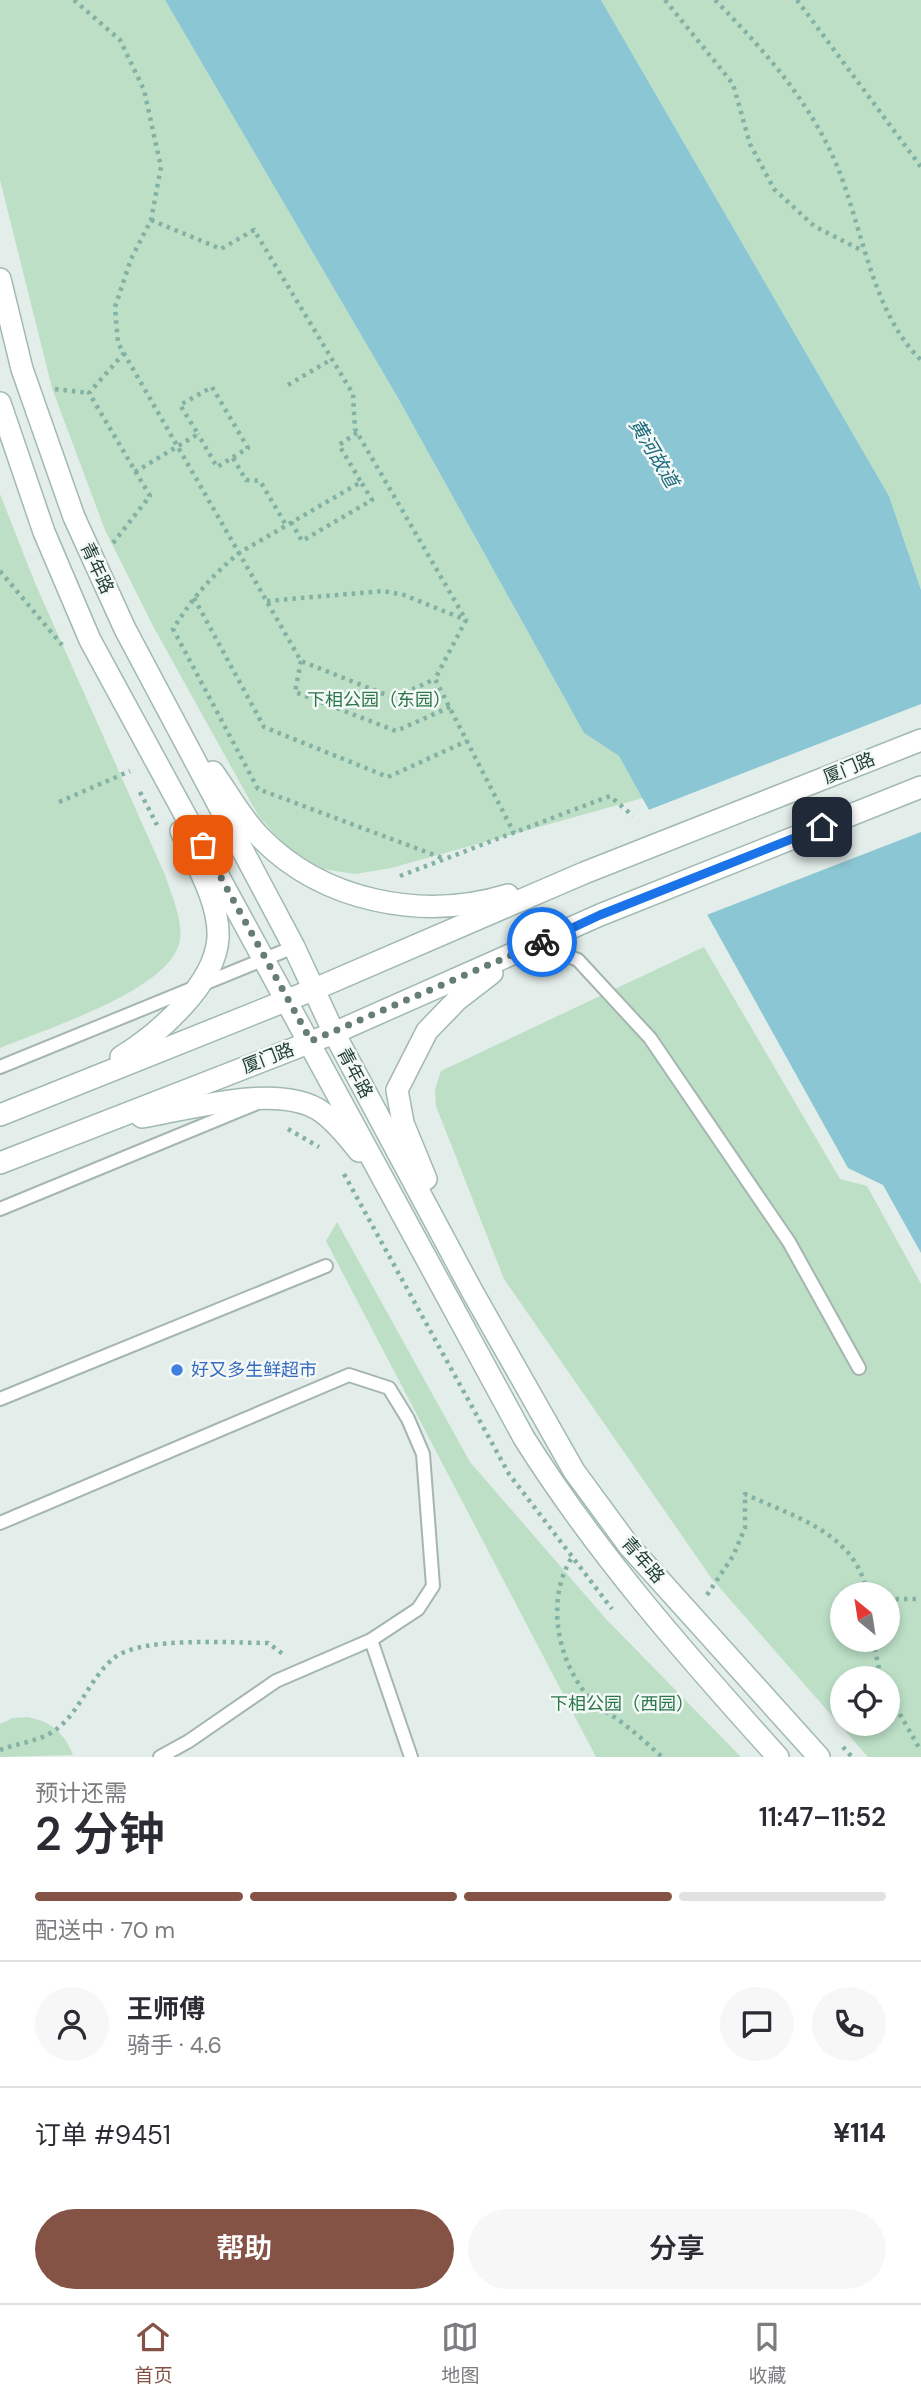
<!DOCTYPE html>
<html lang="zh">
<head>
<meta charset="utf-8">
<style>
	body { margin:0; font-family:"DM Sans","Noto Sans SC",sans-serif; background:#f7f7f7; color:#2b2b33; height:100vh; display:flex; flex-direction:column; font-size:26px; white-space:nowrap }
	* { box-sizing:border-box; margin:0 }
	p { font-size:23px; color:#7c7c81 }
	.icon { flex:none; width:38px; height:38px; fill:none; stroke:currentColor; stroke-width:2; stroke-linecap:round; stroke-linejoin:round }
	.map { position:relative; height:1757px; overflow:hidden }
	.drawer { display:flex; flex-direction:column; background:#fff; flex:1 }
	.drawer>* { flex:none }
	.needle { width:46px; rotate:330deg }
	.controls { position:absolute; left:830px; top:1582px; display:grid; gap:14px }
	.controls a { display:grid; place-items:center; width:70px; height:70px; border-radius:50%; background:#fff; box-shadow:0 4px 10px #0003; font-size:35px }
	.pin { position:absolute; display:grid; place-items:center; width:60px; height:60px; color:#fff; margin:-30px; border-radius:14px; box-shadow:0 4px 10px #0006 }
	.courier { position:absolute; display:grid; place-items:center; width:70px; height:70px; margin:-35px; border:5px solid #1a73e8; border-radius:50%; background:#fff; color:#222; box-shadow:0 2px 9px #0007 }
	.summary em { font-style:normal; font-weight:600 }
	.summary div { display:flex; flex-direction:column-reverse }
	.summary { display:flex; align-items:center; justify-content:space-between; height:119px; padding:0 35px }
	h1 { font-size:46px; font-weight:600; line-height:52px }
	.bar { display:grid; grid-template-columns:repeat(4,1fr); gap:10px 7px; align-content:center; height:84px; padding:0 35px }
	.bar i { height:9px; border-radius:5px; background:#e1e1e2 }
	.bar .current { background:#855345 }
	.bar p { grid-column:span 4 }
	.line { display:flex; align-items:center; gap:18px; padding:0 35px; border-top:2px solid #e1e1e2 }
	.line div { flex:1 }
	.round { display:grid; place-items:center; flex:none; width:74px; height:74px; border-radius:37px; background:#f7f7f7 }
	.button { display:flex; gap:14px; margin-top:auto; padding:14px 35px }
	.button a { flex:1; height:80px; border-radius:42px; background:#855345; color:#fff; font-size:28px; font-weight:600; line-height:80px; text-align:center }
	.button a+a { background:#f7f7f7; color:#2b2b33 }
	.dock { display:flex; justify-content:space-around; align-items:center; height:98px; border-top:2px solid #e1e1e2; background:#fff; font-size:19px; color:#7c7c81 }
	.dock a { display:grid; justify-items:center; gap:4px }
	.dock .current { color:#855345 }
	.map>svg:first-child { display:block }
</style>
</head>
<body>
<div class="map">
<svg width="921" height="1757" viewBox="0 0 921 1757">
	<rect width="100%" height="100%" fill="#e3ede9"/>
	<g fill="#bcdfc6" fill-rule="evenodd">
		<path d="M0,0H165L398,398L584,733L619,756L643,798L391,868L355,874L323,869L291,851L259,817L153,626L105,530L52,388L0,180Z"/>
		<path d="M601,0H921V590L889,496Z"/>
		<path d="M0,494L35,583L165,875C171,894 185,924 179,944C167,991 43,1030 0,1048Z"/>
		<path d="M704,947L840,1179L867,1186L921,1284V1757H868L712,1579L504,1279L436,1106L435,1090L441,1071ZM842,1594H887V1640H842ZM842,1678H887V1724H842Z"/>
		<path d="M337,1222L470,1462L606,1619L741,1757H596L326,1241Z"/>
		<path d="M28,1717C52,1722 64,1733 73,1755L0,1757V1724L13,1718Z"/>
	</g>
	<path fill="#8ac6d3" d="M165,0H601L889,496L921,590V1253L883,1185L848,1168L619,756L584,733L398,398Z"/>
	<path fill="#e3ede9" d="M921,704V832L704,916L646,811Z"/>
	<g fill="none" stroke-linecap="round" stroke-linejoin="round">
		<defs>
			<g id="lane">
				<path d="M533,951L547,948L578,960L650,1038L789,1242L859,1368"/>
				<path d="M0,1067L294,947"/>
				<path d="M0,1209L255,1104"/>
				<path d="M0,1399L326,1266"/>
				<path d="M0,1523L349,1375L389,1388L408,1419L423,1454L433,1586L418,1609L371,1640L276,1681L189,1741L160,1757"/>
				<path d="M371,1640L411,1757"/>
			</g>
			<g id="secondary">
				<path d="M0,279L22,369L74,517L125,629L294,947L334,1033L472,1291L574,1471L629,1546L819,1757"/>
				<path d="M0,403L44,532L90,640L524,1438C597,1554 686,1655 778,1757"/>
				<path d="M213,772C228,793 242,819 260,837C323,902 423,921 508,895"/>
				<path d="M121,1057C158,1034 215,985 218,938C220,902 195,862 181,831"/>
				<path d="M0,1115L315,989L584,873L921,740"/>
				<path d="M142,1117C189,1109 281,1082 322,1112C336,1122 348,1137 359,1151"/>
				<path d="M0,1163L334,1033L600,915L921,787"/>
				<path d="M426,1179L403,1123L397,1090L427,1031L457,1000L492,973"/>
			</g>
		</defs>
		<use href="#lane" stroke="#a5b5b0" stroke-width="16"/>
		<use href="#secondary" stroke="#a1b9b1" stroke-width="24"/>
		<g stroke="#83b1a4" stroke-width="4.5" stroke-dasharray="3.5 5" stroke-linecap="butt">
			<path d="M74,0L120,40L144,90L161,167L151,220L131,259L115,307L118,343L239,553C211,576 192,599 173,629L258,789L445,859"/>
			<path d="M665,0L733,84L750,144L774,189L814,226L863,251"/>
			<path d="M715,0C763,49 807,98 835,161C862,223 871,312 921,360"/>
			<path d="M797,0L921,167"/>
			<path d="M151,220L221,249L254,230L353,394L355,429L466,620L435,679L514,833"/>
			<path d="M288,385L332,359"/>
			<path d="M55,389L89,393"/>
			<path d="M357,433L339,445L361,482L239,553L301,661L394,698L435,679"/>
			<path d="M233,458L246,480L260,481L286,525"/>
			<path d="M135,472L198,434L180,405L212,387L248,448L217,467L198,434"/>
			<path d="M291,522L302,541L372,500L361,482"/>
			<path d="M113,543L150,496L89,393L124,353"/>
			<path d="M0,571L62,645"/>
			<path d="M194,598L264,727L388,777L467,741"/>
			<path d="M267,601L383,591L404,595L466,620"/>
			<path d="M301,661L295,692L396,731L450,707"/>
			<path d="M140,792L157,825"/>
			<path d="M59,802L130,771"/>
			<path d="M400,876L610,796L633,816"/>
			<path d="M288,1129L319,1147"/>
			<path d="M344,1174L509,1474L612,1609"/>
			<path d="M571,1559C546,1600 557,1659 587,1695C597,1708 613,1715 625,1725C638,1735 650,1746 662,1757"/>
			<path d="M707,1595L733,1556L745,1528V1494C794,1517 857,1533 867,1594"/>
			<path d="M887,1599H921"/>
			<path d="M873,1640L881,1678"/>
			<path d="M887,1692L921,1751"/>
			<path d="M843,1747L852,1757"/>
			<path d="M0,1750C15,1744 33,1742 47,1735C78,1720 87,1680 114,1658C141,1636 232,1643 268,1643L283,1654"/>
		</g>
		<use href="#lane" stroke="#fff" stroke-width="12"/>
		<use href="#secondary" stroke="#fff" stroke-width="21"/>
	</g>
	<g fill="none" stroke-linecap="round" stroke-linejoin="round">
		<path stroke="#667c76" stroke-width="7" stroke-dasharray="0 12.6" d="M203,845L311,1041L542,942"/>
		<path stroke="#1a73e8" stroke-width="9" d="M542,942L600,915L822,827"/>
	</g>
	<circle fill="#3f7fe0" stroke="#f4f9f7" stroke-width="2.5" cx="177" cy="1370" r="7"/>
	<g text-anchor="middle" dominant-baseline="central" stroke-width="5" stroke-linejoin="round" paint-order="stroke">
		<g font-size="18" fill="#223f38" stroke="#f4f9f7">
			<text transform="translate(97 568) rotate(65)">青年路</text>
			<text transform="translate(849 768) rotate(-22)">厦门路</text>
			<text transform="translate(268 1058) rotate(-21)">厦门路</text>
			<text transform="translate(355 1073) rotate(62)">青年路</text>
			<text transform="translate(643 1560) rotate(49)">青年路</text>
		</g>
		<g font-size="18" fill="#2b774a" stroke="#f4f9f7">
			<text x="379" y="700">下相公园（东园）</text>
			<text x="622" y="1704">下相公园（西园）</text>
		</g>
		<g font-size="18" fill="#366cbe" stroke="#f4f9f7" text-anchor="start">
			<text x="191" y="1370">好又多生鲜超市</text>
		</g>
		<g font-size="19" font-style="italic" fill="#1b6a7c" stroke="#f4f9f7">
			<text transform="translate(654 453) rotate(59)">黄河故道</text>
		</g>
	</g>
</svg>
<div class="controls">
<a><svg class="needle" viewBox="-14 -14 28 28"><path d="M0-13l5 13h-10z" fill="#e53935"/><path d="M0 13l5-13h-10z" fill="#7c7c81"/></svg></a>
<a><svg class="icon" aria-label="locate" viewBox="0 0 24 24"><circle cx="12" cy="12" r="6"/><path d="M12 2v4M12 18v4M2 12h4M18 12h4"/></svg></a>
</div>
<div class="pin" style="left:203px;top:845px;background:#ea580c"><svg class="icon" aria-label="bag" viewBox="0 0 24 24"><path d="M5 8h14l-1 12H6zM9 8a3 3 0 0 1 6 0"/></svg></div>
<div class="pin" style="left:822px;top:827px;background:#1f2937"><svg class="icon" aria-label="home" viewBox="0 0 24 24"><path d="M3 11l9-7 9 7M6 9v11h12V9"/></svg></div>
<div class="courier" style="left:542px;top:942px"><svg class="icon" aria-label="bike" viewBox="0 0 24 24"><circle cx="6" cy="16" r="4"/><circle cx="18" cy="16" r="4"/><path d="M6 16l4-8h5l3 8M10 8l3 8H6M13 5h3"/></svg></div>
</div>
<section class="drawer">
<div class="summary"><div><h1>2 分钟</h1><p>预计还需</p></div><em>11:47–11:52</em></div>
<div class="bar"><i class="current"></i><i class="current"></i><i class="current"></i><i></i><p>配送中 · 70 m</p></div>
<div class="line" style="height:126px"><a class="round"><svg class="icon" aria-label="person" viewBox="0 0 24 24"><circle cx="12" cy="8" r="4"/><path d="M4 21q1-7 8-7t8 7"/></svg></a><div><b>王师傅</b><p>骑手 · 4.6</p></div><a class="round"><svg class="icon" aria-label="chat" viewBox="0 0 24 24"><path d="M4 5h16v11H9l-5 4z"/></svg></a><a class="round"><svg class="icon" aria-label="phone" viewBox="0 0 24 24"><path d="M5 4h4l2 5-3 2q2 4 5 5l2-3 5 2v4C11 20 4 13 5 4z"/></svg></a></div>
<div class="line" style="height:91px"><div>订单 #9451</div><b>¥114</b></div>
<div class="button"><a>帮助</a><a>分享</a></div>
</section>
<nav class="dock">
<a class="current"><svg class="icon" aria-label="home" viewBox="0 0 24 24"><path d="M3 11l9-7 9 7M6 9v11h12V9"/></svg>首页</a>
<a><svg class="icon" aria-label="map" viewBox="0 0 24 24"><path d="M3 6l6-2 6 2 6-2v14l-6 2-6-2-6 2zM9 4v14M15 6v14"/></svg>地图</a>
<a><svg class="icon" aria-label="saved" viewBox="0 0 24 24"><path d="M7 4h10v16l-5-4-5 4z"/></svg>收藏</a>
</nav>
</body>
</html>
